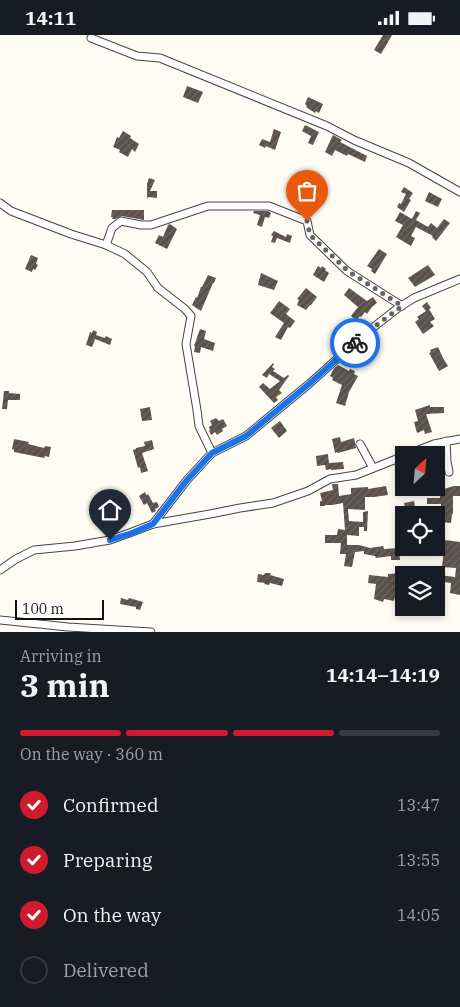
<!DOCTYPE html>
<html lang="en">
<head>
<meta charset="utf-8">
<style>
	body { margin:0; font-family:"IBM Plex Serif",serif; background:#242831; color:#f1f3f6; height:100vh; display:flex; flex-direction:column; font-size:19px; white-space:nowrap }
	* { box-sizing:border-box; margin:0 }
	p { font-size:16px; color:#9ea1a6 }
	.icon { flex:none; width:28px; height:28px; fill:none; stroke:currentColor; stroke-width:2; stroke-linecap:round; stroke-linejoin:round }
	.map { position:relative; height:597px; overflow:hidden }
	.panel { display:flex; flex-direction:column; background:#171b24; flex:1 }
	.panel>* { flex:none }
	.needle { width:32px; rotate:26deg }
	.buttons { position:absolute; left:395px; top:411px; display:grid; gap:10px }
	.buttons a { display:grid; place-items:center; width:50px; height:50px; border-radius:0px; background:#171b24; box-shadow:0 2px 8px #0003; font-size:25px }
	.scale { position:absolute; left:15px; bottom:12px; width:89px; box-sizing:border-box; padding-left:5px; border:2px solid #111; border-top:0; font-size:14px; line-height:18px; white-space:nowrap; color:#111; -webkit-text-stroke:4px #fff; paint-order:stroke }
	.pin { position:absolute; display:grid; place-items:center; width:42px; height:42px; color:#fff; margin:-51px -21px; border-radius:50% 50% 50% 0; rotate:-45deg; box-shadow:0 0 5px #0007 }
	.pin .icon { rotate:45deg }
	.courier { position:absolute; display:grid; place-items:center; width:50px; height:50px; margin:-25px; border:4px solid #1a73e8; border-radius:50%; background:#fff; color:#222; box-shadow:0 1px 6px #0007 }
	.summary em { font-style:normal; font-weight:700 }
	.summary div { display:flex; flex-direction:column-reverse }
	.summary { display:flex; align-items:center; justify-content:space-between; height:85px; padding:0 20px }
	h1 { font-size:32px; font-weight:700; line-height:38px }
	.bar { display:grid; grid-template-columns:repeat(4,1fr); gap:8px 5px; align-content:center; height:60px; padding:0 20px }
	.bar i { height:6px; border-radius:4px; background:#363941 }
	.bar .selected { background:#cf1b2e }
	.bar p { grid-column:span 4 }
	ol { padding:0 20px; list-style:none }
	li { display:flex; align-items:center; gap:15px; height:55px }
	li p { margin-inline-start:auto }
	li .icon { padding:5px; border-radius:50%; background:#cf1b2e; color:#fff; stroke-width:4 }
	li:last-child { color:#9ea1a6 }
	li i { width:28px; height:28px; border:2px solid #363941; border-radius:50% }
	.status { display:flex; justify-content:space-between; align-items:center; height:35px; padding:0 25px; background:#171b24; direction:ltr }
	.status svg { height:14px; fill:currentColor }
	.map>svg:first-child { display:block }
</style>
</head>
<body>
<div class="status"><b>14:11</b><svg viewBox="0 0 49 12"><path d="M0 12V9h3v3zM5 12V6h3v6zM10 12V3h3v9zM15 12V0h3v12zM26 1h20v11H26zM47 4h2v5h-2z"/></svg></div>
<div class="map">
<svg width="460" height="597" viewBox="0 0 460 597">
	<defs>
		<pattern id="building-hatch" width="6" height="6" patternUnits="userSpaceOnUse" patternTransform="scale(1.25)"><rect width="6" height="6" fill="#5b514c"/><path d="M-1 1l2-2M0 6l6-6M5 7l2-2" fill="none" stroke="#6e6662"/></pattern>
	</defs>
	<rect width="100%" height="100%" fill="#fffcf4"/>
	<g fill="url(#building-hatch)">
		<path d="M383,0H392L381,19L374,15Z"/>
		<path d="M187,51L203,57L198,68L183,62Z"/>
		<path d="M308,62L323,69L319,78L316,76L315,78L306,72L307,71L305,69Z"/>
		<path d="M305,90L319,97L313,110L308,108L311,101L302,96Z"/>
		<path d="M274,94L281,97L275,115L266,111L265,113L259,110L262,104L270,107Z"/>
		<path d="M123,96L131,101L130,103L139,109L135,117L132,114L128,122L119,117L120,115L113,112L117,102L119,103Z"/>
		<path d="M333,100L342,105L340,107L367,121L365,127L348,119L347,121L335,115L332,121L325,117Z"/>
		<path d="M149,143L155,145L150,156H157V163L148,162L147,164V149Z"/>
		<path d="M404,152L413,158L409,164L411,165L404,177L397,172L399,168L401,169L406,159L401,157Z"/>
		<path d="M429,157L442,164L438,172L425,166Z"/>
		<path d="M112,175H144V185L122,181L115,184H112L113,182H111Z"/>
		<path d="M254,176H268L271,178L269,183L265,182L262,192L257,190L260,180L253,178Z"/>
		<path d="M416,176L420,178L416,185L428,192L431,188L437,193L444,184L450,188L436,206L432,202L433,201L416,192L411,201L415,203L411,211L396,202L403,190L395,186L400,177L412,184Z"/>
		<path d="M170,189L177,194L167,214L155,208L159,200L163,202L168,190Z"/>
		<path d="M274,196L286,202L287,199L292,201L290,208L277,203L275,208L271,207L273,201L271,200Z"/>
		<path d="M379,214L387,219L375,239L371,236L372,234L367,231Z"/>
		<path d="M31,220L38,223L36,229L38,230L35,235L33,234L32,237L25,234Z"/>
		<path d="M428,230L435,240L415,252L408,243Z"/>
		<path d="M318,231L321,233L322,231L326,234L325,235L329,238L324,247L313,240Z"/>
		<path d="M261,238L278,246L274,255L258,250Z"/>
		<path d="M208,240L216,243L214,248H213L201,276L192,270L196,262L197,263L201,252H202Z"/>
		<path d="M306,253L317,262L311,270H310L306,275L297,270L299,265L297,264Z"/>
		<path d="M349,253L367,266L373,262L377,268L372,272L367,279L365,277L361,282L360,281L356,285L351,281L358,272L344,260Z"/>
		<path d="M279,266L290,274L286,279L295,286L290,293L288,292L281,305L275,302L284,288L270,278Z"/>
		<path d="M427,267L431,273L429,274L435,284L430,287L434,291L423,299L415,287L419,284L417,282L426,276L422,271Z"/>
		<path d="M200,294L206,296L204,304L215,308L213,316L201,312L200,318L194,317L195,311H194Z"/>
		<path d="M93,295L97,297L96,300L105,303L106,301L112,304L110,310L95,304L92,312L86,310L90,297L92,298Z"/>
		<path d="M438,312L443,323L448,331L439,336L429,318L431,317L430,315Z"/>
		<path d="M273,328L274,329L272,332L275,334L273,336L284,343L288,340L289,341L279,355L282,358L276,362L278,365L274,368L259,352L263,348L270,354L280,346L269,339L267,343L262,340Z"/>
		<path d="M338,330L349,336L350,334L355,336L354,339L358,341L349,357L345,371L336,368L342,350L332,345L333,343L330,341L334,333Z"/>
		<path d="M4,356H9V358L20,359V365H8L7,374H2Z"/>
		<path d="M430,370V372H444V378L426,379L432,397L425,399L424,395L417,398L414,387L418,386L415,375Z"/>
		<path d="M150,372L152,385L142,386L140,374Z"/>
		<path d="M216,383L219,386L223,384L227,391L222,394L223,396L217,400L215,397L211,400L209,396L210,395L209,392L212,390L210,386Z"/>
		<path d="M280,386L287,396L279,403L271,393Z"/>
		<path d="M340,402L341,407L354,403L356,413L338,418L337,417L335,418L332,404Z"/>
		<path d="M14,404L29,407L28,409L44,413L45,411L51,412L49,422L45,421L44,423L14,417V415L12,414Z"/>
		<path d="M152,405L154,414L142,418L148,436L141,438L140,432L138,433L133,415L136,414V413L145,411L144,407Z"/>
		<path d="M328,419L329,428L343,427L344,434L331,435V434L326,435L325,430L317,431L316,421Z"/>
		<path d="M332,449H338L339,461L351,459V453L368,452V454L386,451L388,460L374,462H365V475L348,474L349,486L363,487V477L368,476L367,496H364V492H359V501L347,500V510H359L370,513L383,511L384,514L399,513L400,525H391V521L376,523L375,521L364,519V516L355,517L352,532L344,531L346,519H340L341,508H325V500H337L338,494L345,495L343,468L332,470H325V471H320V466H322L320,458L333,455Z"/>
		<path d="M454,451H460V461H453V479H452L451,488L441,487L442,473H441V469H427V463H440V461H441L440,455Z"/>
		<path d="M145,457L146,460L148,459L153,468L157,467L159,472L155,474L156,476L152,478L147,468L144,470L139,461Z"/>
		<path d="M414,466L415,471L431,472L430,480H420V478L407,480L404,468Z"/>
		<path d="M445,505L460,507V560L450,558L451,548L438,546L439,540L455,542L456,533L442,532Z"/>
		<path d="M265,538H271L270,540L284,544L282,551L270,548L269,550L264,549L265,548L257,547L258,539L264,540Z"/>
		<path d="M404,538V557H396L394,566L384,564L383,567L374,564L376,549L368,548L369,540L388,542V539Z"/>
		<path d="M121,563L128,565L129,563L143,567L140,575L136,574V572L120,569Z"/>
	</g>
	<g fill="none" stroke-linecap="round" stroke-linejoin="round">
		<defs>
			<g id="minor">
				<path d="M91,3L137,21L160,23L327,91L354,105L409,128L460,157"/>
				<path d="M0,168L11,176L71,199L106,210L125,219L147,237L158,253L185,274L191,281L186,309L197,375L199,391L212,418L187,445L153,489"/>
				<path d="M106,210L112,193L121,186L141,190H151L208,171H269L307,186L310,200L347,236L402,271"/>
				<path d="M446,406L447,427L449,437"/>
				<path d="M360,409L373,433"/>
				<path d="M212,418L246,401L309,349L366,298L398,273L414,263L460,244"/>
				<path d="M406,420L434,409L460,404"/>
				<path d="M0,535L16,524L34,515L75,511L110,505L132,497L153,489L210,479L240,473L273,468L308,456L330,444L356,440L404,421"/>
				<path d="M0,585L68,592L151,597"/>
			</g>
		</defs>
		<use href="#minor" stroke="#444" stroke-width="9"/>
		<use href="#minor" stroke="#fff" stroke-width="7"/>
	</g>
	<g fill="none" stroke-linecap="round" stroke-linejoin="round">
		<path stroke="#646360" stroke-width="5" stroke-dasharray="0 9" d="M307,186L310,200L348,236L402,271L366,298L355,308"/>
		<path stroke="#1a73e8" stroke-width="6" d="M110,505L132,498L153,489L187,445L212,418L246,401L309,349L355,308"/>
	</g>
</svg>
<div class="buttons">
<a><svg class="needle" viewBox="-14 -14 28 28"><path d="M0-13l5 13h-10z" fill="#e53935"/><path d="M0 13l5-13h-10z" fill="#9ea1a6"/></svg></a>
<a><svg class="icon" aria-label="locate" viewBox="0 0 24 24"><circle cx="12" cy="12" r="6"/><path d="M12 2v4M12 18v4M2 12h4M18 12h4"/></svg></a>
<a><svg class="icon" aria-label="layers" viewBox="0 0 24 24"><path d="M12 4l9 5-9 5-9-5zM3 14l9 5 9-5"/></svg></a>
</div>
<div class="scale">100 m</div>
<div class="pin" style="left:307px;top:186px;background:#ea580c"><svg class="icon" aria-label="bag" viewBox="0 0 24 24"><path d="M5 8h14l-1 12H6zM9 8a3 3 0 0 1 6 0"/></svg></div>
<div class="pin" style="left:110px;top:505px;background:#1f2937"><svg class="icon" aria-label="home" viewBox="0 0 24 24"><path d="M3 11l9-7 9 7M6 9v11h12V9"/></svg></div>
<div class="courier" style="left:355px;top:308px"><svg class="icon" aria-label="bike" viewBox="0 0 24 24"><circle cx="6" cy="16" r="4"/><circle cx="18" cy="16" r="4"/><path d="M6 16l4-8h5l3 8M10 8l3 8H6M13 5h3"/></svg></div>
</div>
<section class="panel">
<div class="summary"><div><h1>3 min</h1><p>Arriving in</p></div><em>14:14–14:19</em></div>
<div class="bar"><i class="selected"></i><i class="selected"></i><i class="selected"></i><i></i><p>On the way · 360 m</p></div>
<ol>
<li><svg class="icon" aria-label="check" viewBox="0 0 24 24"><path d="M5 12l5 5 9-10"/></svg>Confirmed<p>13:47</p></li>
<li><svg class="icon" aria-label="check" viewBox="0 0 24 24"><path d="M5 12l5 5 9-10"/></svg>Preparing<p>13:55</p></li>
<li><svg class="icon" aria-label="check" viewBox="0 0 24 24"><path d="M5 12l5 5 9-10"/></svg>On the way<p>14:05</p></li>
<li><i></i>Delivered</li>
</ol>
</section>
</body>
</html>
